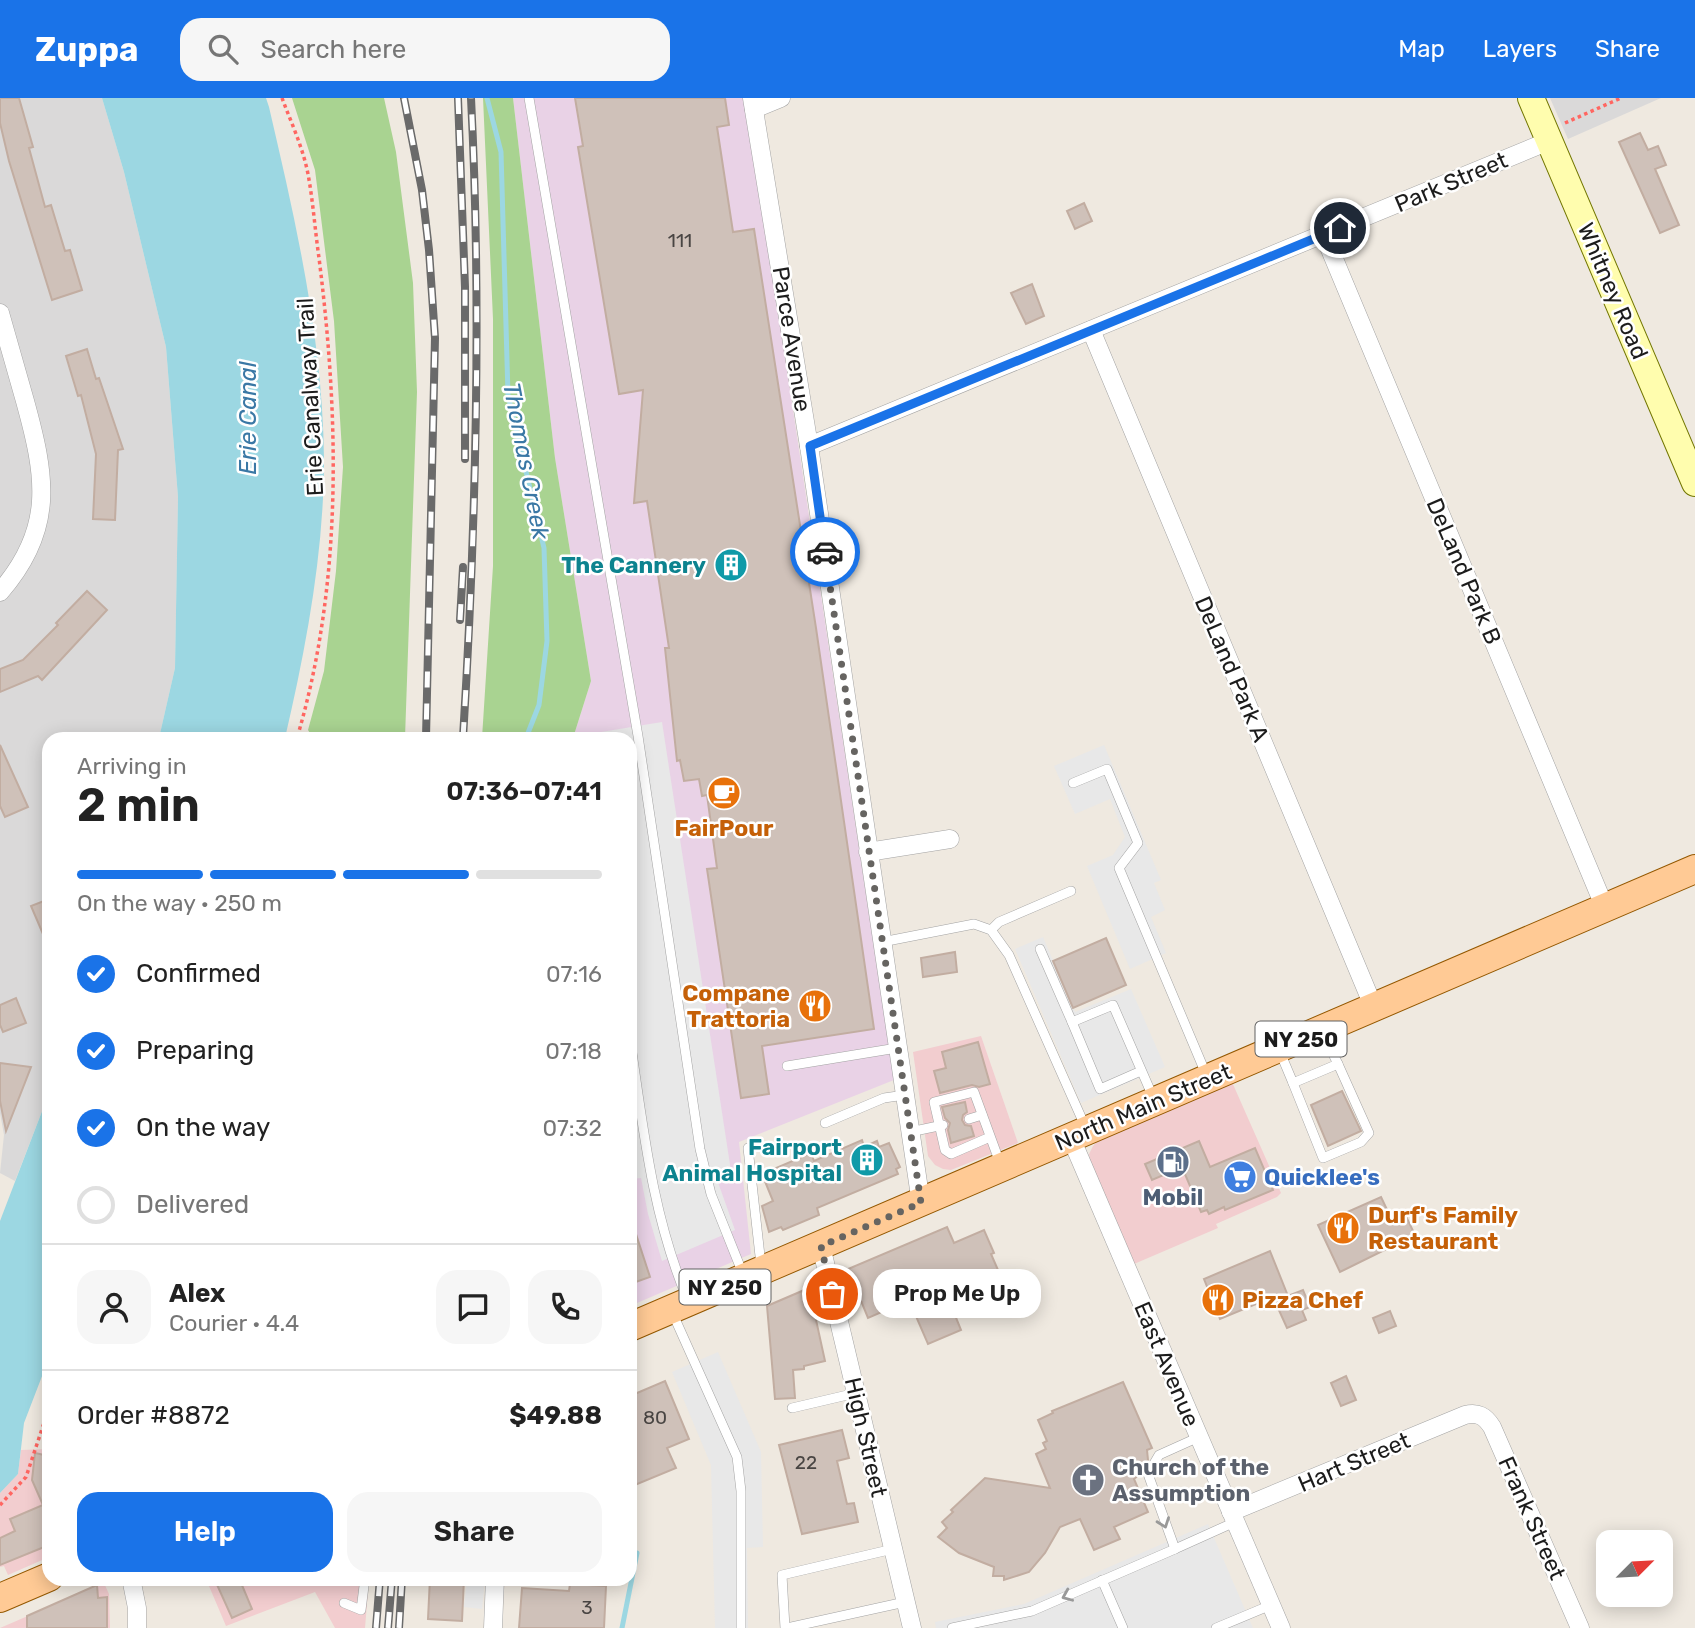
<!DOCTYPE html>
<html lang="en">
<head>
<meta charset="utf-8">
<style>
	body { margin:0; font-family:Rubik,sans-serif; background:#f6f6f6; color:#222; height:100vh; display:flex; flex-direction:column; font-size:26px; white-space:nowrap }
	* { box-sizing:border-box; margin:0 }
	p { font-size:23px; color:#767676 }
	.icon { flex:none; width:38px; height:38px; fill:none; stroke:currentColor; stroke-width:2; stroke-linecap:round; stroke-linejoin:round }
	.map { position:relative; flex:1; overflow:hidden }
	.side { position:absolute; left:42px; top:634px; width:595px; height:854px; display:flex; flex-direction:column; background:#fff; border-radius:21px; box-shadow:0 4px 18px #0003 }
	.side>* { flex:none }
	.needle { width:46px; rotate:66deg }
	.controls { position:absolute; left:1596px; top:1432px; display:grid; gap:14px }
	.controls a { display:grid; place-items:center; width:77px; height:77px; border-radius:14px; background:#fff; box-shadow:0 4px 18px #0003; font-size:35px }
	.pin { position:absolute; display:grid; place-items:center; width:60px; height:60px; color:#fff; margin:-30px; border:4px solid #fff; border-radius:50%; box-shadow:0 2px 7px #0007 }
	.courier { position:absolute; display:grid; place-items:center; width:70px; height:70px; margin:-35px; border:5px solid #1a73e8; border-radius:50%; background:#fff; color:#222; box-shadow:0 2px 9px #0007 }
	.bubble { position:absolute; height:49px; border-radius:21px; background:#fff; box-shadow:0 4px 18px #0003; font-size:23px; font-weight:600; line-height:49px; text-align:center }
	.head em { font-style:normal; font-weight:600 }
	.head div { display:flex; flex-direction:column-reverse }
	.head { display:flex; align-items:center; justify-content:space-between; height:119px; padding:0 35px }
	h1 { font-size:46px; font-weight:600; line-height:52px }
	.bar { display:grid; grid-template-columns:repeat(4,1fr); gap:10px 7px; align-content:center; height:84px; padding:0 35px }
	.bar i { height:9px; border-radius:5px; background:#e0e0e0 }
	.bar .active { background:#1a73e8 }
	.bar p { grid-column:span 4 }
	.line { display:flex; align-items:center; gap:18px; padding:0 35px; border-top:2px solid #e0e0e0 }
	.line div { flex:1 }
	.round { display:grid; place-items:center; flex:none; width:74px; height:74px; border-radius:21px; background:#f6f6f6 }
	ol { padding:0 35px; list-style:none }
	li { display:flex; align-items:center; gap:21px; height:77px }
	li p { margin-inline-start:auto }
	li .icon { padding:7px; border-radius:50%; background:#1a73e8; color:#fff; stroke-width:4 }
	li:last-child { color:#767676 }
	li i { width:38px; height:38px; border:4px solid #e0e0e0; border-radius:50% }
	.action { display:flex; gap:14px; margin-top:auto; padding:14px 35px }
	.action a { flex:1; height:80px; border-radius:21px; background:#1a73e8; color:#fff; font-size:28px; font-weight:600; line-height:80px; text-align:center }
	.action a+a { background:#f6f6f6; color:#222 }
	header { display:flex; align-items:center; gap:42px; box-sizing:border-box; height:98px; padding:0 35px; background:#1a73e8; color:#fff }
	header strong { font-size:33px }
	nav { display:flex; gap:38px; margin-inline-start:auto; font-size:24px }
	.search { width:490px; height:63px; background:#f6f6f6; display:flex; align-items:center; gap:18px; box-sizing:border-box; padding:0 24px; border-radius:21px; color:#767676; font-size:26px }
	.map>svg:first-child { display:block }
</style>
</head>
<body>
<header>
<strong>Zuppa</strong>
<div class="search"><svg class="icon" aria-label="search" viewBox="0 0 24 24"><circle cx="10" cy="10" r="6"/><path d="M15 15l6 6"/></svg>Search here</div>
<nav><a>Map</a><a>Layers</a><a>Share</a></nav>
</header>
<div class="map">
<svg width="1695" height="1530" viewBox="0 0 1695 1530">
	<rect width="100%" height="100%" fill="#efe9e0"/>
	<g fill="#dad9d9">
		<path d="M0,0H102L124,74L166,249L178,399L175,570L159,640H49V995L15,1083L0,1075L4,1037L0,1015Z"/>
		<path d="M1550,0H1661L1568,41Z"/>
	</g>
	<g fill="#f2cdcf">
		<path d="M981,938L1018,1045L951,1072L943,1071L935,1067L928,1058L913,954Z"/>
		<path d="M1232,984L1281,1095L1277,1099L1216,1126L1218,1130L1134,1166L1090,1064L1089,1056L1093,1048L1099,1041Z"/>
		<path d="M49,1351V1459L8,1477L4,1468L0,1469V1395L18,1376L21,1352Z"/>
		<path d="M206,1481H369L365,1530H335L315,1494L226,1528Z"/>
		<path d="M104,1485L109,1496L110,1530H0Z"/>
	</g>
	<path fill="#e9d2e6" d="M513,0H746L894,982L739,1044L751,1156L630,1208V640H573L591,583L555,360Z"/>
	<g fill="#a9d391">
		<path d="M292,0H384L396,54L413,185L417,294L405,640H313L308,632L324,573L336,473L343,369L334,223L315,72Z"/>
		<path d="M483,0H513L555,360L591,583L573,640H482L493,468V221Z"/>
	</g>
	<g fill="#e8e8e8">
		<path d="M662,624L731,1073L715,1076L735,1132L662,1163L648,1116L641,1080L630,1081V640H585L589,636Z"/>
		<path d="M1104,647L1161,782L1154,785L1165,812L1151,819L1166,855L1130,871L1087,768L1113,757L1125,739L1110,701L1075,716L1054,668Z"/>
		<path d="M1043,839L1075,914L1131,891L1165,969L1081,1005L1015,851Z"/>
		<path d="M718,1254L761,1354L763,1449L747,1450L748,1530H715L711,1367L672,1274Z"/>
		<path d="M1208,1426L1253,1530H936L935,1524L1024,1506Z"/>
		<path d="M467,1481H485L482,1511L464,1509Z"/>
	</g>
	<g fill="#9cd7e2">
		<path d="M102,0H266L269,9C296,125 323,242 324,361C324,455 306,550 285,640H159L175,570L178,399L166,249L124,74Z"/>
		<path d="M49,995V1260L24,1325L18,1376L0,1395V1123Z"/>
	</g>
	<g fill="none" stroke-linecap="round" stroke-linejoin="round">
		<g stroke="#9cd7e2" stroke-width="5">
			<path d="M487,0L501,54L508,297L544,450L547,543L539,607L526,640"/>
			<path d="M622,1530L637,1455"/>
		</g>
	</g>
	<g fill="#cfc1b9" stroke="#c2ada1" stroke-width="2">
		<path d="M0,0H19L33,49L29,50L45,109L51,107L65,153L70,152L82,192L52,202L9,63L0,25Z"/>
		<path d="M575,0H725L729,27L717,29L733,134L754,131L816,530L874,931L762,948L769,996L741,1000L707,771L717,770L707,697L702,698L699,681L684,683L680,662L677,663L665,550H669L647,403L634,405L643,292L619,296L578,49L583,48Z"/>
		<path d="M1640,35L1648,52L1658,48L1666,67L1655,71L1679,127L1660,135L1619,44Z"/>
		<path d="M1084,105L1092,123L1075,131L1067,113Z"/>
		<path d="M1032,186L1044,218L1026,226L1011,195Z"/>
		<path d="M87,251L96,281L99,280L123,351L118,352L115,422L93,421L96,356L81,297L78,298L66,258Z"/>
		<path d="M87,493L107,512L42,582L38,578L0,594V571L23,562L58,527L56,525Z"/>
		<path d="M0,647L28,709L5,719L0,708Z"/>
		<path d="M49,801V850L31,808Z"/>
		<path d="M1106,840L1126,887L1073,910L1053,863Z"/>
		<path d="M955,854L957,874L923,879L921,860Z"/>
		<path d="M16,900L26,925L3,934L0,927V907Z"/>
		<path d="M978,944L990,986L979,989L972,987L940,995L934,973L946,970L942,954Z"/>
		<path d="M0,965L31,969L6,1033L0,1003Z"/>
		<path d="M1342,993L1361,1033L1328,1048L1311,1007Z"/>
		<path d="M965,1004L967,1014L963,1017L962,1022L965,1027L971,1028L974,1038L951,1045L948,1032L950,1025L945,1020L942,1009Z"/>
		<path d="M862,1042L864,1049L877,1043L879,1049L889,1045L900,1069L896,1071L898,1076L817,1110L819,1117L783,1132L781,1129L769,1134L762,1108L773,1103L762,1076L811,1055L814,1063Z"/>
		<path d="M1199,1043L1210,1069L1255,1050L1273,1092L1225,1112L1224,1109L1209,1116L1207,1112L1201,1114L1182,1069L1152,1082L1145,1066Z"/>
		<path d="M1381,1099L1390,1118L1403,1112L1415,1137L1340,1174L1318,1127Z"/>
		<path d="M630,1127H633L650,1179L630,1186Z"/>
		<path d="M947,1129L954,1145L984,1132L994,1155L991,1156L998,1172L946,1195L961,1232L928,1246L909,1202L868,1220L848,1171Z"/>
		<path d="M1270,1153L1288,1198L1303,1192L1310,1209L1302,1212L1306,1222L1287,1230L1273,1199L1220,1221L1204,1181Z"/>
		<path d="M809,1190L825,1263L804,1268V1271L793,1272L795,1300L775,1301L767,1208Z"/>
		<path d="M1390,1213L1396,1228L1379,1235L1373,1220Z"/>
		<path d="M1346,1278L1356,1302L1341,1308L1331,1285Z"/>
		<path d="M665,1283L689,1341L667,1350L676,1370L630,1389V1298Z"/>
		<path d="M1123,1284L1152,1350L1147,1352L1148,1362L1141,1375L1134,1381L1148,1414L1114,1429L1120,1441L1094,1452L1080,1421L1060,1429L1045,1455L1029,1474L1004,1482V1478H993L994,1469L959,1455L938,1439L947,1430L942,1424L953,1414L951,1412L985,1380L1050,1390L1036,1356L1046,1351L1043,1345L1047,1343L1038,1322L1053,1315L1052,1313Z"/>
		<path d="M842,1332L849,1360L837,1363L847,1406L854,1405L858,1424L802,1436L779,1347Z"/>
		<path d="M35,1355L49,1358V1447L0,1467V1440L15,1433L10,1421L43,1407L32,1382Z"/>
		<path d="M214,1480H239L252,1511L232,1520Z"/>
		<path d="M430,1480H464L462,1523L428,1521Z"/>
		<path d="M570,1486L606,1488L604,1530H519L522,1490L569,1493Z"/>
		<path d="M97,1487L98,1500L107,1499V1530H27V1518Z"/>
	</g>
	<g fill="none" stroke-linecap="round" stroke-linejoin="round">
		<defs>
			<g id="service">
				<path d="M529,0L638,638L700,1051L711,1096L743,1176"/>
				<path d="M1073,685L1107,671L1138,745L1119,770L1206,976"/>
				<path d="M991,832L999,824L1071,793"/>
				<path d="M882,844L974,826L991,832L1009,857L1085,1028"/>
				<path d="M1040,851L1072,924"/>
				<path d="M630,941C643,1028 652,1117 687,1200"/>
				<path d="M1280,954L1293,985L1338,966L1322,934"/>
				<path d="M787,968L897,950"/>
				<path d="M1141,973L1100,991L1072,924L1113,907L1153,999"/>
				<path d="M1293,985L1323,1060L1361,1044L1369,1035L1338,966"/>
				<path d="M969,1021L982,1017"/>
				<path d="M825,1025L884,1000L905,997"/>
				<path d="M910,1034L943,1027"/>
				<path d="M990,1039L951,1056L945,1052L934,1004L974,994L1000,1065"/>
				<path d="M748,1050L761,1167"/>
				<path d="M672,1214L737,1359L741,1393V1530"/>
				<path d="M792,1310L856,1295"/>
				<path d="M1199,1339L1159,1357L1148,1376L1175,1451L1235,1424"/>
				<path d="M1102,1482L1123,1530"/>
				<path d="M344,1505L361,1512L365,1480"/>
				<path d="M785,1530L782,1477L893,1451"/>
				<path d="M787,1530L905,1504"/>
				<path d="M952,1530L1032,1513L1175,1451"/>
				<path d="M1216,1530L1271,1507"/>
			</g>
			<g id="minor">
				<path d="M752,0L809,348L921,1105"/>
				<path d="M754,11L781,0"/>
				<path d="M1324,137L1605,810"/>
				<path d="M0,215C8,244 17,274 25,303C46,379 55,431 0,494"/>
				<path d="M1091,232L1374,910"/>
				<path d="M809,348L1549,43"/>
				<path d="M868,754L950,741"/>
				<path d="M1071,1040L1281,1530"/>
				<path d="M821,1148L912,1530"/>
				<path d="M1231,1414L1465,1317C1478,1314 1485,1318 1492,1329L1580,1530"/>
				<path d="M131,1480L137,1510V1530"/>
				<path d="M493,1530L495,1480"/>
			</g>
			<path id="secondary" d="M1531,0L1695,385"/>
			<g id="primary">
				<path d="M630,1229L1695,771"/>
				<path d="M0,1500L49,1479"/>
			</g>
		</defs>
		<use href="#service" stroke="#a3a3a3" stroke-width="10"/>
		<use href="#minor" stroke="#a3a3a3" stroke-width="19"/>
		<use href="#secondary" stroke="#727600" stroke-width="28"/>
		<use href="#primary" stroke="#945800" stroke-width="30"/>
		<g stroke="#ff6661" stroke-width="3.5" stroke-dasharray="3.5 3.5" stroke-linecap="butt">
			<path d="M282,0C291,24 303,50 308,76C313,103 315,132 319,160C339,319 343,485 297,640"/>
			<path d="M1565,25L1621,0"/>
			<path d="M0,1407L26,1379L49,1310"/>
		</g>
		<use href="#service" stroke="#fff" stroke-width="9"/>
		<use href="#minor" stroke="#fff" stroke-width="18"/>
		<use href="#secondary" stroke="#fffdae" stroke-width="26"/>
		<use href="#primary" stroke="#ffca95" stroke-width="28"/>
		<defs>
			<g id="rail">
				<path d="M404,0L422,92L429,152L435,240L426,640"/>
				<path d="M458,0L465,189V361"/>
				<path d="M460,522L463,469"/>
				<path d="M463,640C476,427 482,213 471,0"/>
				<path d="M376,1530L380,1480"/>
				<path d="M388,1530L392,1480"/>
				<path d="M399,1530L402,1480"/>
			</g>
		</defs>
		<use href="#rail" stroke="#6a6a6a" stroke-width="8"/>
		<use href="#rail" stroke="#fff" stroke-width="5" stroke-dasharray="16" stroke-linecap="butt"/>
	</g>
	<defs><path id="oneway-chevron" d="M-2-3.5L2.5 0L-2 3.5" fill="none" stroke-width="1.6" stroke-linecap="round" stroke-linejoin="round" transform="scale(1.75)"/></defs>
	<g stroke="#999">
		<use href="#oneway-chevron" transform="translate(1164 1425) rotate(70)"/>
		<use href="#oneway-chevron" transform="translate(1067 1498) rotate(157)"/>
	</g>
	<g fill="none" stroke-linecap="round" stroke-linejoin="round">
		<path stroke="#666461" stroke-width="7" stroke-dasharray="0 12.6" d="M825,454L921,1105L821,1148L832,1196"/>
		<path stroke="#1a73e8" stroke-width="9" d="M825,454L810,348L1340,130"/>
	</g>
	<defs>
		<symbol id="building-disc" viewBox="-11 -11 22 22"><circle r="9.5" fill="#0f9aa8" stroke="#fff"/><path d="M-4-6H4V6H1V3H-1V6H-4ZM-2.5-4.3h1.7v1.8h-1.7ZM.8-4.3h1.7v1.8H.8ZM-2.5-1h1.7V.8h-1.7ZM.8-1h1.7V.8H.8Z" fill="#fff"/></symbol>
		<symbol id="cafe-disc" viewBox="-11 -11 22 22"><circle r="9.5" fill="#e8710a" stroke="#fff"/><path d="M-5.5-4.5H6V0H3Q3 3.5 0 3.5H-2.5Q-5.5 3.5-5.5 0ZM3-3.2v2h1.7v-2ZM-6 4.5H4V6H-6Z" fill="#fff"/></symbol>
		<symbol id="restaurant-disc" viewBox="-11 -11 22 22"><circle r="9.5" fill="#e8710a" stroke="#fff"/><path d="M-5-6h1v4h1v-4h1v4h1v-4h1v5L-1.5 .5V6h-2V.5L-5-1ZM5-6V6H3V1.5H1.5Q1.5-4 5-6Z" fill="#fff"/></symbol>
		<symbol id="fuel-disc" viewBox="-11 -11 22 22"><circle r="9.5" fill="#5c6f8a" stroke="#fff"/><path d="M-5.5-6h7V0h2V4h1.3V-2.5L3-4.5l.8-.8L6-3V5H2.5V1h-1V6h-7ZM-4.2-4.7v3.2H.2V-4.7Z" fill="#fff"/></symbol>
		<symbol id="supermarket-disc" viewBox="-11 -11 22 22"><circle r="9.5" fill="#3f7fe0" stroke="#fff"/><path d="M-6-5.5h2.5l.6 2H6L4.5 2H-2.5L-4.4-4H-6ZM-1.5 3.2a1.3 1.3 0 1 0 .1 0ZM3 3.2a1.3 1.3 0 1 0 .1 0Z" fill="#fff"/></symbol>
		<symbol id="church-disc" viewBox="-11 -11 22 22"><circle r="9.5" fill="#6b7280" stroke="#fff"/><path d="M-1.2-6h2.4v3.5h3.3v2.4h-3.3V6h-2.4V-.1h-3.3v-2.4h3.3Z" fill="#fff"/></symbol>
	</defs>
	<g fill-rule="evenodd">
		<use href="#building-disc" x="712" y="448" width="38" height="38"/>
		<use href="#cafe-disc" x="705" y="676" width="38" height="38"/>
		<use href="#restaurant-disc" x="796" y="889" width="38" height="38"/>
		<use href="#building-disc" x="848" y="1043" width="38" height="38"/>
		<use href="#fuel-disc" x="1154" y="1045" width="38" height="38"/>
		<use href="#supermarket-disc" x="1221" y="1060" width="38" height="38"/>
		<use href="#restaurant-disc" x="1324" y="1111" width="38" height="38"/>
		<use href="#restaurant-disc" x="1199" y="1183" width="38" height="38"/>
		<use href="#church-disc" x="1069" y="1363" width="38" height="38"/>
	</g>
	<g text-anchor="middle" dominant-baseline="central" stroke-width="5" stroke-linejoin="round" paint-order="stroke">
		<g font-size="19" fill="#494543">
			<text x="680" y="142">111</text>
			<text x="655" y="1319">80</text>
			<text x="806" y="1364">22</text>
			<text x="587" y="1509">3</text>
		</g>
		<g fill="#fff" stroke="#606060" stroke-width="2">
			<rect x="1255.5" y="923.5" width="91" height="35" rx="5"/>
			<rect x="679.5" y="1171.5" width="91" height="35" rx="5"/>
		</g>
		<g font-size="21" font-weight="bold" fill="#1c1c1c">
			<text x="1301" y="941">NY 250</text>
			<text x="725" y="1189">NY 250</text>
		</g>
		<g font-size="23" fill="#1c1c1c" stroke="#fff">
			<text transform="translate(1451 84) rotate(-23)">Park Street</text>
			<text transform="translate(1613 193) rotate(67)">Whitney Road</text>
			<text transform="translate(792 241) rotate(81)">Parce Avenue</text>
			<text transform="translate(310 299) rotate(-93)">Erie Canalway Trail</text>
			<text transform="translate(1464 473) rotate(67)">DeLand Park B</text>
			<text transform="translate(1232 571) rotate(67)">DeLand Park A</text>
			<text transform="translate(1143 1009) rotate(-23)">North Main Street</text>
			<text transform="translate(1167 1266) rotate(67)">East Avenue</text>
			<text transform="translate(866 1339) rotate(77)">High Street</text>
			<text transform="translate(1354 1364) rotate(-23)">Hart Street</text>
			<text transform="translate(1532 1420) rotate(66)">Frank Street</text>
		</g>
		<g font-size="23" font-weight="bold" fill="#0d838f" stroke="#fff" text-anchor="end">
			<text x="706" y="467">The Cannery</text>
			<text x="842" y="1049">Fairport<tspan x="842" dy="26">Animal Hospital</tspan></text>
		</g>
		<g font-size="23" font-weight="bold" fill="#c56008" stroke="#fff" text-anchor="start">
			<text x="724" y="730" text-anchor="middle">FairPour</text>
			<text x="790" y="895" text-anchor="end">Compane<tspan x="790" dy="26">Trattoria</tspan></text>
			<text x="1368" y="1117">Durf's Family<tspan x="1368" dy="26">Restaurant</tspan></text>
			<text x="1242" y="1202">Pizza Chef</text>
		</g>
		<g font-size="23" font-weight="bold" fill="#366cbe" stroke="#fff" text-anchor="start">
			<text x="1264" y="1079">Quicklee's</text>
		</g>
		<g font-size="23" font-weight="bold" fill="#4e5e75" stroke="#fff">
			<text x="1173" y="1099">Mobil</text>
		</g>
		<g font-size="23" font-weight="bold" fill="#5b616d" stroke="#fff" text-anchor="start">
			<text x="1112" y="1369">Church of the<tspan x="1112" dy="26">Assumption</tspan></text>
		</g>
		<g font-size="24" font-style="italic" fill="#3a78a5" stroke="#fff">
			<text transform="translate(248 320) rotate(-90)">Erie Canal</text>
			<text transform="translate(526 363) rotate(79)">Thomas Creek</text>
		</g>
	</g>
</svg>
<div class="controls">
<a><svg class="needle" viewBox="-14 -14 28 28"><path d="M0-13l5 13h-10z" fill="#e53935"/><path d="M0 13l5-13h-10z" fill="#767676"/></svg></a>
</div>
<div class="pin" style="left:832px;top:1196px;background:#ea580c"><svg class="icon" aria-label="bag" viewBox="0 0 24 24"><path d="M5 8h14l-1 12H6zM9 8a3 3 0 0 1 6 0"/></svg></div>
<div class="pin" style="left:1340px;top:130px;background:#1f2937"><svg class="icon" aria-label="home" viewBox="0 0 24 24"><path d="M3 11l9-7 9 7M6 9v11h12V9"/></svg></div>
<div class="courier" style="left:825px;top:454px"><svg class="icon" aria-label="car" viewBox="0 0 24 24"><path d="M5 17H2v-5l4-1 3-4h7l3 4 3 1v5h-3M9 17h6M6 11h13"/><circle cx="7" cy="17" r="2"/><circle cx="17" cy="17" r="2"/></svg></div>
<div class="bubble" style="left:873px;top:1171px;width:168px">Prop Me Up</div>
<section class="side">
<div class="head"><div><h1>2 min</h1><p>Arriving in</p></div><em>07:36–07:41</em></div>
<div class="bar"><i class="active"></i><i class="active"></i><i class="active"></i><i></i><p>On the way · 250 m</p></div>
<ol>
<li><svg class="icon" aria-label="check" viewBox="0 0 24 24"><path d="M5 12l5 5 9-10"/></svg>Confirmed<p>07:16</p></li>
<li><svg class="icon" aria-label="check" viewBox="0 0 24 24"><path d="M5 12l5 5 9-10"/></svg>Preparing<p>07:18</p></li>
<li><svg class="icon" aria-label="check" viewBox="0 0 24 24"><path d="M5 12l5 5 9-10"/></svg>On the way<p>07:32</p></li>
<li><i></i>Delivered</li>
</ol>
<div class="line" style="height:126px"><a class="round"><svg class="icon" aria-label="person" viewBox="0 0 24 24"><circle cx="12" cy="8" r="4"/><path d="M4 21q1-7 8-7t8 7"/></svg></a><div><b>Alex</b><p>Courier · 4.4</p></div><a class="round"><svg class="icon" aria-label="chat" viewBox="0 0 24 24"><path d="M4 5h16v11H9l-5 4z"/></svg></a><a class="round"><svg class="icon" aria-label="phone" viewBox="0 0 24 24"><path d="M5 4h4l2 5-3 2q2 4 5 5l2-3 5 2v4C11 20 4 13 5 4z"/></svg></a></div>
<div class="line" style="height:91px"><div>Order #8872</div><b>$49.88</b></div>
<div class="action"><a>Help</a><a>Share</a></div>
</section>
</div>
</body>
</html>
